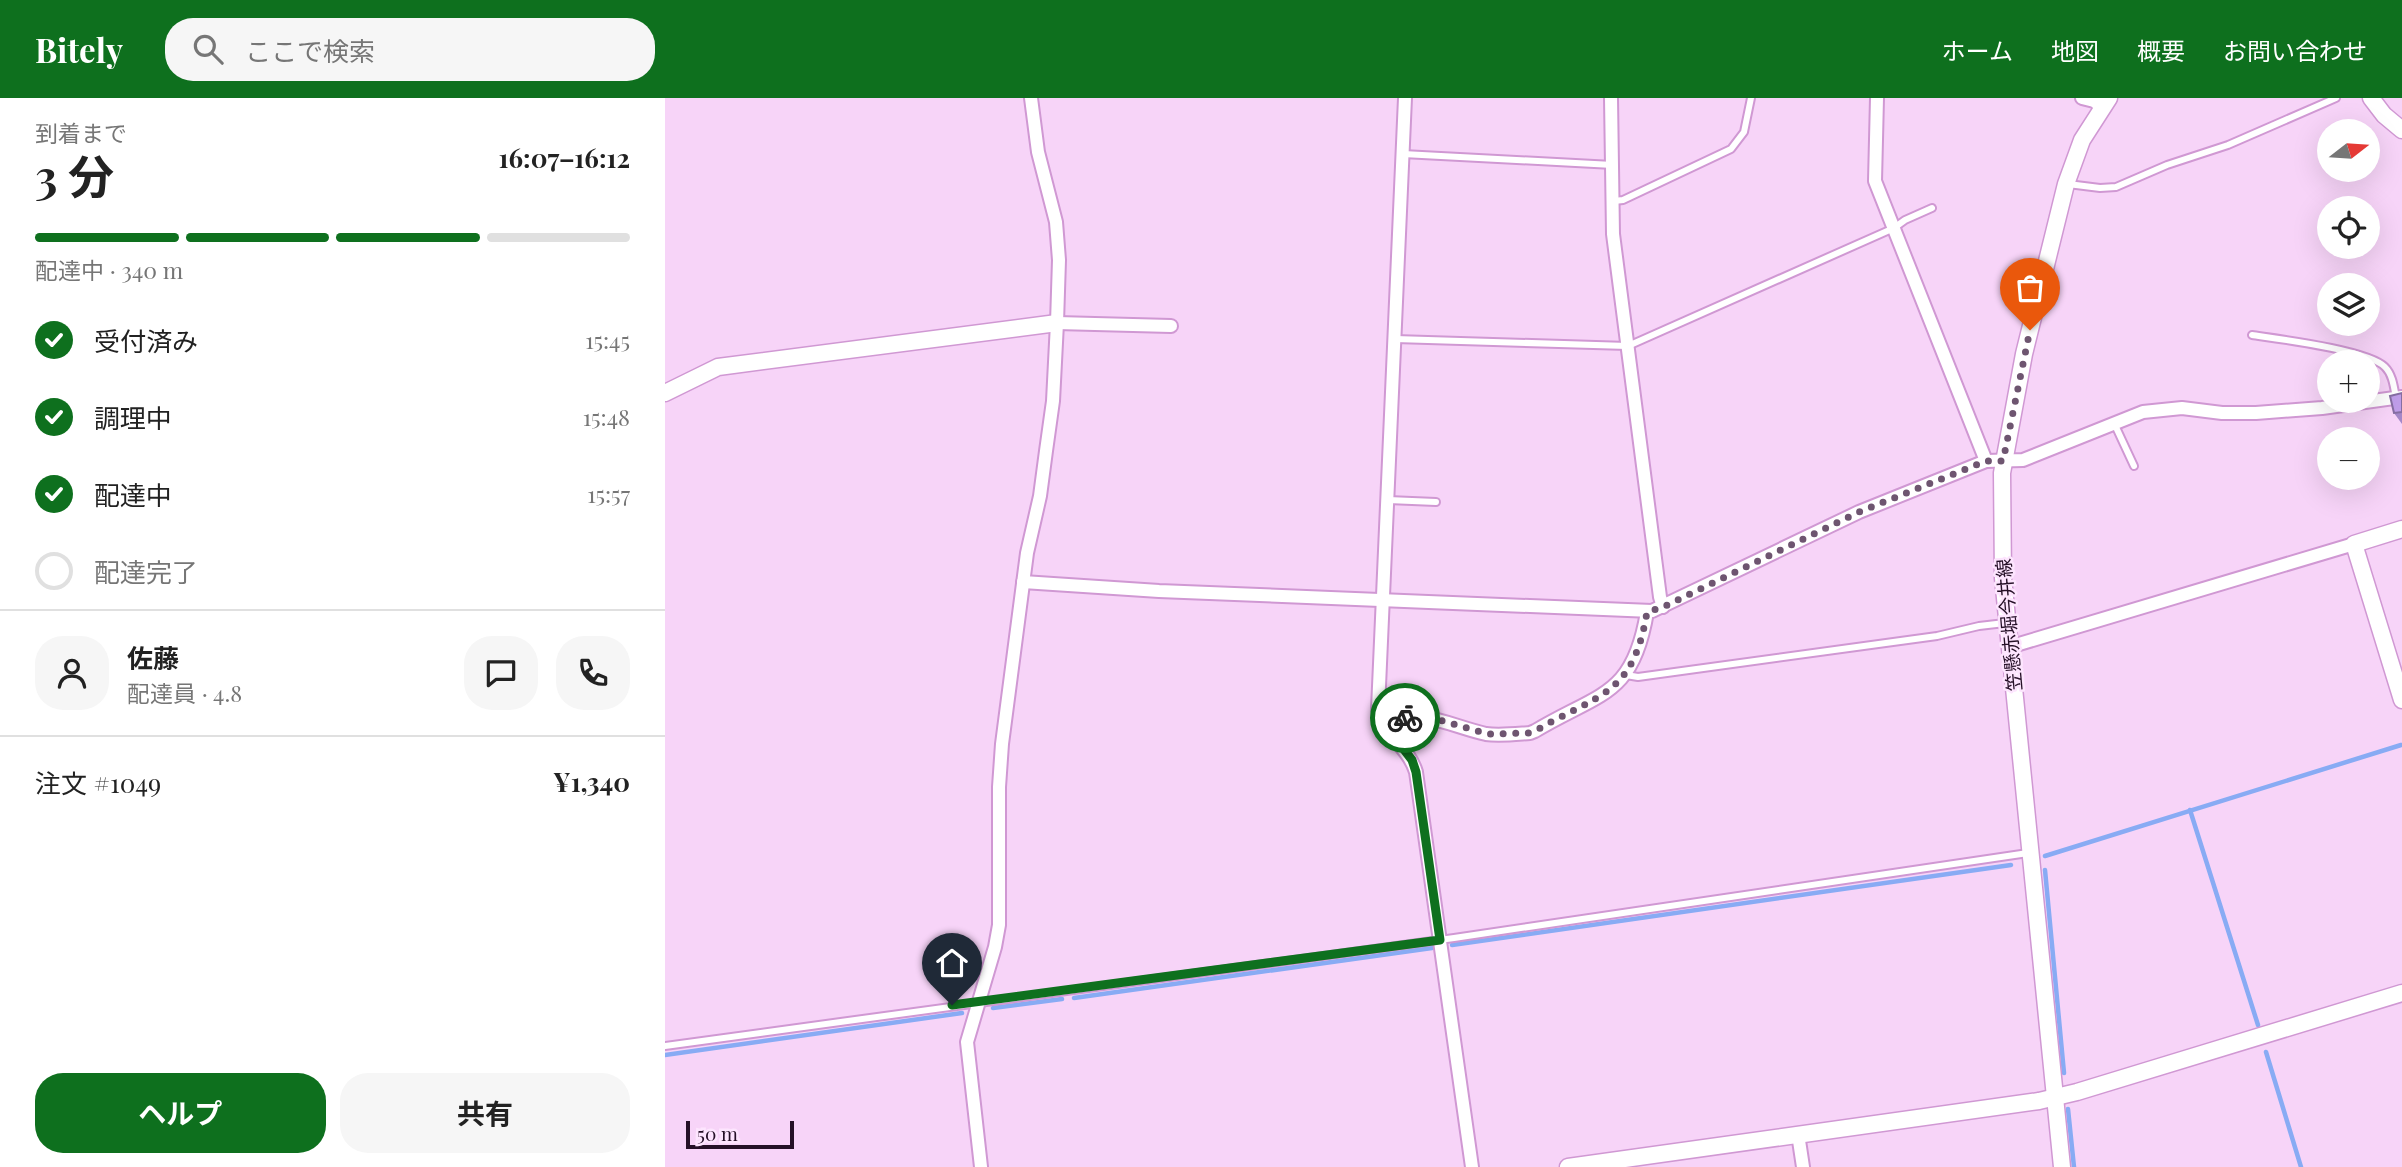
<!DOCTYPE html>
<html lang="ja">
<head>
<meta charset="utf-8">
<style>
	body { margin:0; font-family:"Playfair Display","Noto Sans JP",serif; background:#f6f6f6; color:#222; height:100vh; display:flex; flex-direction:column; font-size:26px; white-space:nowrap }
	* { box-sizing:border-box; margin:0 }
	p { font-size:23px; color:#767676 }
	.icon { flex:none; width:38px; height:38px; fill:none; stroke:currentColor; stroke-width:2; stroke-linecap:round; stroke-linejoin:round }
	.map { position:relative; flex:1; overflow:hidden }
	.side { display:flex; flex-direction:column; background:#fff; width:665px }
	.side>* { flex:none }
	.needle { width:46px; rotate:73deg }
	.controls { position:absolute; left:1652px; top:21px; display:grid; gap:14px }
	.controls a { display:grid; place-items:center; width:63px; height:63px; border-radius:50%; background:#fff; box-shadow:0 7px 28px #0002; font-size:35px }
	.scale { position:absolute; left:21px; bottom:18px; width:108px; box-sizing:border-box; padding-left:7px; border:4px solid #251027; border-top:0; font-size:19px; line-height:24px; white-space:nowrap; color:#251027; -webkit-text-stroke:5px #fde5fe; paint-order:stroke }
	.pin { position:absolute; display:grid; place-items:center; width:60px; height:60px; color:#fff; margin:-72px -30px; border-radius:50% 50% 50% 0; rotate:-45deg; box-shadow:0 0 7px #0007 }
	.pin .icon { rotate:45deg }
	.courier { position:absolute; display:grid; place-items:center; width:70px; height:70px; margin:-35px; border:5px solid #0e701e; border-radius:50%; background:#fff; color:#222; box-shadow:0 2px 9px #0007 }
	.summary em { font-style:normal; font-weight:700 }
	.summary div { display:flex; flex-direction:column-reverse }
	.summary { display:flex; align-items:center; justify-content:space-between; height:119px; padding:0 35px }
	h1 { font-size:46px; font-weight:700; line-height:52px }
	.bar { display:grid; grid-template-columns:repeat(4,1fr); gap:10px 7px; align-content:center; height:84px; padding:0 35px }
	.bar i { height:9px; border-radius:5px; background:#e0e0e0 }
	.bar .active { background:#0e701e }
	.bar p { grid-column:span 4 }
	.line { display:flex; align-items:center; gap:18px; padding:0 35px; border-top:2px solid #e0e0e0 }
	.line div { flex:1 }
	.round { display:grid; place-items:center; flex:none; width:74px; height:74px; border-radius:28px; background:#f6f6f6 }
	ol { padding:0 35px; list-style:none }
	li { display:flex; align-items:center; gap:21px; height:77px }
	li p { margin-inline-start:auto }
	li .icon { padding:7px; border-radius:50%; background:#0e701e; color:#fff; stroke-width:4 }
	li:last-child { color:#767676 }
	li i { width:38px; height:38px; border:4px solid #e0e0e0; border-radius:50% }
	.action { display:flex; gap:14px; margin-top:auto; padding:14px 35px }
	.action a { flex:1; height:80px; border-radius:28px; background:#0e701e; color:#fff; font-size:28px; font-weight:700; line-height:80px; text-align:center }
	.action a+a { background:#f6f6f6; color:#222 }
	header { display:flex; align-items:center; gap:42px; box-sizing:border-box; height:98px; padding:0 35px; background:#0e701e; color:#fff }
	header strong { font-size:33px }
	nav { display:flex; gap:38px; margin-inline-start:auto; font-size:24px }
	.search { width:490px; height:63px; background:#f6f6f6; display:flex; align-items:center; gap:18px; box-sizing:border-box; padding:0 24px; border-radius:28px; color:#767676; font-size:26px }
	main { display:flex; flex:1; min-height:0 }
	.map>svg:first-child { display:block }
</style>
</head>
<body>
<header>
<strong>Bitely</strong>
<div class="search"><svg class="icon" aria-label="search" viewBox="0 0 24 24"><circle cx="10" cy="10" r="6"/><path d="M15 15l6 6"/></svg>ここで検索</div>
<nav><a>ホーム</a><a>地図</a><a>概要</a><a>お問い合わせ</a></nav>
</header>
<main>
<section class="side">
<div class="summary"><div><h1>3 分</h1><p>到着まで</p></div><em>16:07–16:12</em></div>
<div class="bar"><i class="active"></i><i class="active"></i><i class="active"></i><i></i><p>配達中 · 340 m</p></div>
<ol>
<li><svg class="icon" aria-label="check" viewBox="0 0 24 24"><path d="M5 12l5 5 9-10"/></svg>受付済み<p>15:45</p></li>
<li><svg class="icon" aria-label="check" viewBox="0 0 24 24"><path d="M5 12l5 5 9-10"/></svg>調理中<p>15:48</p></li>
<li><svg class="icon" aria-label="check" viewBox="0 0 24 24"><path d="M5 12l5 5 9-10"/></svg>配達中<p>15:57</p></li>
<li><i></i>配達完了</li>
</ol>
<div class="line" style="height:126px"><a class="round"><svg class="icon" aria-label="person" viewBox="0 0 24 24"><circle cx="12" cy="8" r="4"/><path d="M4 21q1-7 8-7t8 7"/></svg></a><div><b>佐藤</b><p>配達員 · 4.8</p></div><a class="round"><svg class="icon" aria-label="chat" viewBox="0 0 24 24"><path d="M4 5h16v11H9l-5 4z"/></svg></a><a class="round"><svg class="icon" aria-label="phone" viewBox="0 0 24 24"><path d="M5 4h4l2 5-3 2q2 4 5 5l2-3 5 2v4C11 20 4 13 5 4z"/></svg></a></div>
<div class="line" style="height:91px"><div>注文 #1049</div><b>¥1,340</b></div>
<div class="action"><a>ヘルプ</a><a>共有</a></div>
</section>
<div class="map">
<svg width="1737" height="1069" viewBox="0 0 1737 1069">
	<rect width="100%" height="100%" fill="#f7d4f8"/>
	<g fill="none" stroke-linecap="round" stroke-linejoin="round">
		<g stroke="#88abf4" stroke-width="4.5">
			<path d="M1525,712L1593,927"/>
			<path d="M1380,758L1736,647"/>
			<path d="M1380,772L1399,975"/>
			<path d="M787,847L1346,767"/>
			<path d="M409,900L767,850"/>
			<path d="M328,910L397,901"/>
			<path d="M1601,954L1636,1069"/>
			<path d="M0,957L297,915"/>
			<path d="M1403,1011L1409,1069"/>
		</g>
		<defs>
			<g id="lane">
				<path d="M738,56L948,67"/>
				<path d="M1403,86L1435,90L1451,89L1502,67L1563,47L1671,0"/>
				<path d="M949,103L958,102L1066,51L1079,34L1086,0"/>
				<path d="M1587,237C1614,241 1704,252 1720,269C1728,277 1729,290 1731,300"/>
				<path d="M730,241L963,248L1229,130L1240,122L1267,110"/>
				<path d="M1449,325L1469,368"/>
				<path d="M723,402L771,404"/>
				<path d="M961,577L973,579L1272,538L1314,528L1340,525"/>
				<path d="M0,948L789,840L1363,755"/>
			</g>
			<g id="street">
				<path d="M740,0L713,611C718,635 744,650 751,674L807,1069"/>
				<path d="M946,0L948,136L995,499L998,509"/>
				<path d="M1212,0L1210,83L1321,363"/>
				<path d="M1417,0L1429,3L1438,10"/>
				<path d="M392,225L506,228"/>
				<path d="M358,484L494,493L987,513L1194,414L1321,363L1358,362L1478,314L1517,310L1557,315H1591L1657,310L1737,299"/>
				<path d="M1344,549L1689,446"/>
				<path d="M719,625C756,609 785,628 821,636C834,638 851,636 865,635L870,633C935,594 968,599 982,514"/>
				<path d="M1133,1036L1138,1069"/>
				<path d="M316,1069L302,944L330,849L334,827V689L337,646L362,455L375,398L381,353L388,303L392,225L394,162L391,124L373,54L366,0"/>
			</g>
			<g id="secondary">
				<path d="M1706,0L1719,17L1737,32"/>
				<path d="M0,295L53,269L392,225"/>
				<path d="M1737,431L1689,446L1737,602"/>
				<path d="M903,1069L1374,1003L1412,994L1737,895"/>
				<path d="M1397,1069L1338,480L1337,375L1359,256L1401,86L1417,42L1444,0"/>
			</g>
		</defs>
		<use href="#lane" stroke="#d098d3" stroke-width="10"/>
		<use href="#street" stroke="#d098d3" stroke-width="16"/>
		<use href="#secondary" stroke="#d098d3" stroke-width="19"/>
		<use href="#lane" stroke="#fff" stroke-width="6"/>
		<use href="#street" stroke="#fff" stroke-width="12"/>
		<use href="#secondary" stroke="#fff" stroke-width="16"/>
	</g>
	<path fill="#a487c8" d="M1737,295V326L1729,315Z"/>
	<path fill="#bf9de9" stroke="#866ea3" stroke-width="2" d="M1737,295V314L1729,315L1725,298Z"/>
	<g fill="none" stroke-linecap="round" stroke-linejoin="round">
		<path stroke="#6e5570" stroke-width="7" stroke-dasharray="0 12.6" d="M740,620L761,618L823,636L865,635L870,633C935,595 968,598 982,514L998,509L1194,414L1321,363H1338L1365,232"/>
		<path stroke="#0e701e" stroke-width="9" d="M287,907L775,842L751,674L747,662L719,625L729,621L740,620"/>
	</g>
	<g text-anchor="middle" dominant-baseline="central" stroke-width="5" stroke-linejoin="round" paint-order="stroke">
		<g font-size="19" fill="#251027" stroke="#fde5fe">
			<text transform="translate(1343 527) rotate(-95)">笠懸赤堀今井線</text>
		</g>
	</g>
</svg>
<div class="controls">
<a><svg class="needle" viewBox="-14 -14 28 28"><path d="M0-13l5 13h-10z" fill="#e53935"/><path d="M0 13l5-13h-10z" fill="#767676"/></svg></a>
<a><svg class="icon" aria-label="locate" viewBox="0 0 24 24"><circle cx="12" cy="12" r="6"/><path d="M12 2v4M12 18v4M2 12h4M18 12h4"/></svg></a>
<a><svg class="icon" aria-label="layers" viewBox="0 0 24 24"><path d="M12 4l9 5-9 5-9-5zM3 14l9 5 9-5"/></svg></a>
<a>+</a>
<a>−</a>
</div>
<div class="scale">50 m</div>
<div class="pin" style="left:1365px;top:232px;background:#ea580c"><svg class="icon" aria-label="bag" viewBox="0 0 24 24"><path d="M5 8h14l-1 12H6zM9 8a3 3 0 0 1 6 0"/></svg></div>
<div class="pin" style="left:287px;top:907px;background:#1f2937"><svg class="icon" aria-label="home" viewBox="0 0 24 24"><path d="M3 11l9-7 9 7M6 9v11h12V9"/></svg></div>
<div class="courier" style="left:740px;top:620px"><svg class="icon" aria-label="bike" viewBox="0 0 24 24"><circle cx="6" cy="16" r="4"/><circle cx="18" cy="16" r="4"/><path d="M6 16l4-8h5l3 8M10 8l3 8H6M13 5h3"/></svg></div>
</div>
</main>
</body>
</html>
